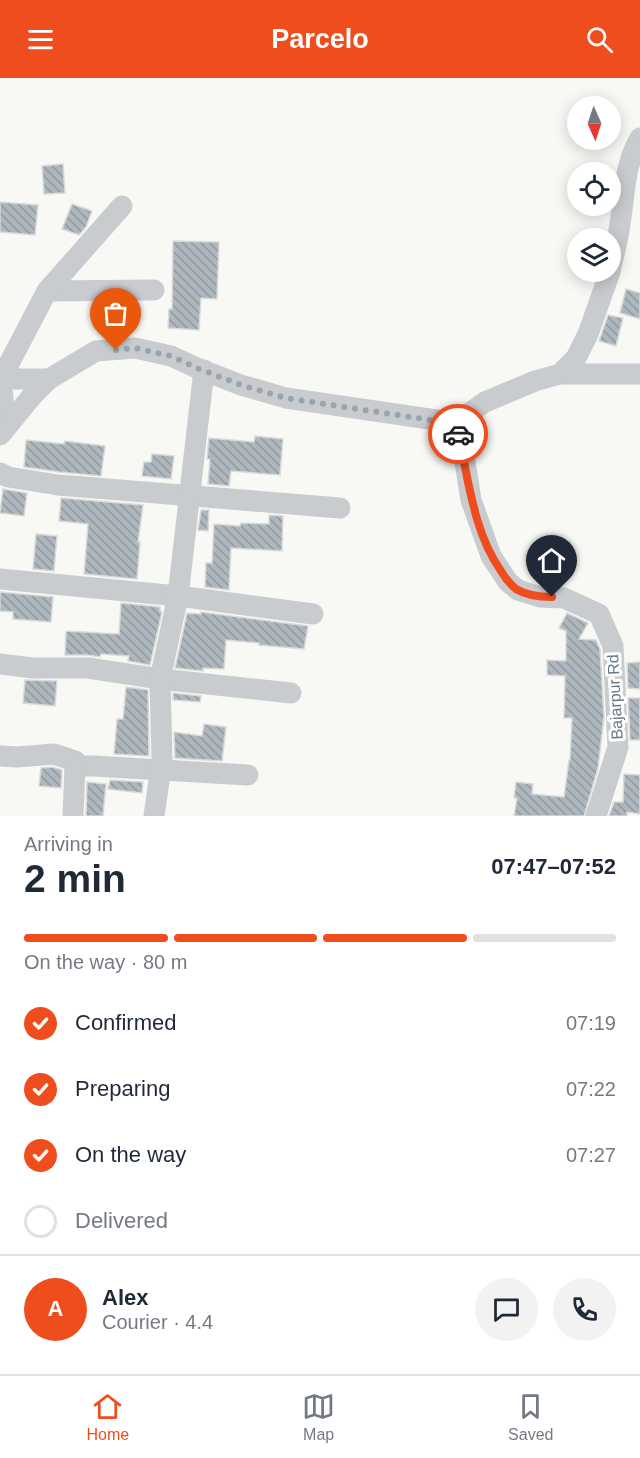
<!DOCTYPE html>
<html lang="en">
<head>
<meta charset="utf-8">
<style>
	body { margin:0; font-family:Helvetica,sans-serif; background:#f2f2f3; color:#1f2937; height:100vh; display:flex; flex-direction:column; font-size:22px; white-space:nowrap }
	* { box-sizing:border-box; margin:0 }
	p { font-size:20px; color:#747a83 }
	.icon { flex:none; width:33px; height:33px; fill:none; stroke:currentColor; stroke-width:2; stroke-linecap:round; stroke-linejoin:round }
	.map { position:relative; height:738px; overflow:hidden }
	.side { display:flex; flex-direction:column; background:#fff; flex:1 }
	.side>* { flex:none }
	.needle { width:39px; rotate:177deg }
	.controls { position:absolute; left:567px; top:18px; display:grid; gap:12px }
	.controls a { display:grid; place-items:center; width:54px; height:54px; border-radius:50%; background:#fff; box-shadow:0 3px 15px #0003; font-size:30px }
	.pin { position:absolute; display:grid; place-items:center; width:51px; height:51px; color:#fff; margin:-62px -26px; border-radius:50% 50% 50% 0; rotate:-45deg; box-shadow:0 0 6px #0007 }
	.pin .icon { rotate:45deg }
	.courier { position:absolute; display:grid; place-items:center; width:60px; height:60px; margin:-30px; border:4px solid #ef4d1e; border-radius:50%; background:#fff; color:#222; box-shadow:0 2px 8px #0007 }
	.headline em { font-style:normal; font-weight:700 }
	.headline div { display:flex; flex-direction:column-reverse }
	.headline { display:flex; align-items:center; justify-content:space-between; height:102px; padding:0 24px }
	h1 { font-size:39px; font-weight:700; line-height:45px }
	.bar { display:grid; grid-template-columns:repeat(4,1fr); gap:9px 6px; align-content:center; height:72px; padding:0 24px }
	.bar i { height:8px; border-radius:4px; background:#e0e1e3 }
	.bar .selected { background:#ef4d1e }
	.bar p { grid-column:span 4 }
	.line { display:flex; align-items:center; gap:15px; padding:0 24px; border-top:2px solid #e0e1e3 }
	.line div { flex:1 }
	.round { display:grid; place-items:center; flex:none; width:63px; height:63px; border-radius:32px; background:#f2f2f3 }
	ol { padding:0 24px; list-style:none }
	li { display:flex; align-items:center; gap:18px; height:66px }
	li p { margin-inline-start:auto }
	li .icon { padding:6px; border-radius:50%; background:#ef4d1e; color:#fff; stroke-width:4 }
	li:last-child { color:#747a83 }
	li i { width:33px; height:33px; border:3px solid #e0e1e3; border-radius:50% }
	header { display:flex; justify-content:space-between; align-items:center; height:78px; padding:0 24px; background:#ef4d1e; color:#fff; font-size:27px; font-weight:700 }
	.tab-bar { display:flex; justify-content:space-around; align-items:center; height:84px; border-top:2px solid #e0e1e3; background:#fff; font-size:16px; color:#747a83 }
	.tab-bar a { display:grid; justify-items:center; gap:3px }
	.tab-bar .selected { color:#ef4d1e }
	.map>svg:first-child { display:block }
</style>
</head>
<body>
<header><svg class="icon" aria-label="menu" viewBox="0 0 24 24"><path d="M4 6h16M4 12h16M4 18h16"/></svg>Parcelo<svg class="icon" aria-label="search" viewBox="0 0 24 24"><circle cx="10" cy="10" r="6"/><path d="M15 15l6 6"/></svg></header>
<div class="map">
<svg width="640" height="738" viewBox="0 0 640 738">
	<defs>
		<pattern id="building-back-hatch" width="6" height="6" patternUnits="userSpaceOnUse" patternTransform="scale(1.5)"><rect width="6" height="6" fill="#aeb7bd"/><path d="M-1 5l2 2M0 0l6 6M5-1l2 2" fill="none" stroke="#919a9f"/></pattern>
	</defs>
	<rect width="100%" height="100%" fill="#f8f8f5"/>
	<g fill="url(#building-back-hatch)" stroke="#dadad8" stroke-width="1.5">
		<path d="M63,86L65,115L44,116L42,88Z"/>
		<path d="M0,124L38,127L35,157L0,154Z"/>
		<path d="M72,126L92,133L86,149L79,157L62,151Z"/>
		<path d="M173,163L219,164L217,221L201,220L199,252L168,250L169,231H172Z"/>
		<path d="M626,211L640,215V241L620,235Z"/>
		<path d="M608,237L623,240L616,268L599,263Z"/>
		<path d="M255,358L283,361L280,397L231,393L229,408L208,406L210,381H207L209,360L254,364Z"/>
		<path d="M26,362L64,366L65,363L105,368L101,398L60,394L24,389Z"/>
		<path d="M152,376L174,378L171,401L142,398L144,384H151Z"/>
		<path d="M3,411L27,415L24,438L0,435Z"/>
		<path d="M61,420L143,427L138,464H140L137,501L84,496L88,446L59,443Z"/>
		<path d="M201,432H209L208,453L198,452Z"/>
		<path d="M269,437L283,438L282,473L231,470L229,512L205,509L206,485H212L214,446L240,448L241,445L269,446Z"/>
		<path d="M36,456L57,458L54,493L33,491Z"/>
		<path d="M0,514L53,519L51,544L13,541V534L0,533Z"/>
		<path d="M121,525L160,529V533L162,534L150,587L128,583L129,578L101,576L100,579L88,577H65L66,553L119,556Z"/>
		<path d="M201,534L308,548L304,571L259,567V565L226,562L224,591L203,590V593L175,590L187,535L201,536Z"/>
		<path d="M567,535L588,545L579,561L596,562L600,571L604,639L598,690L584,738H514L517,720H514L516,704L533,706L532,716L564,719L569,682H570L572,640H564L565,598L547,597V582L566,583V553L559,550Z"/>
		<path d="M640,584V611L628,610L627,585Z"/>
		<path d="M25,602L57,603L55,628L23,625Z"/>
		<path d="M126,609L148,612L149,678L114,676L117,641H123Z"/>
		<path d="M173,615L201,618L200,624L173,622Z"/>
		<path d="M628,620H640V662H630Z"/>
		<path d="M204,646L226,649L222,683L175,680L174,654L202,658Z"/>
		<path d="M52,689L62,692L61,710L39,708L41,690Z"/>
		<path d="M624,696L640,697V736L627,734V738H609L614,724H623Z"/>
		<path d="M110,702L143,704L142,715L108,711Z"/>
		<path d="M87,704L106,706L103,738H86Z"/>
	</g>
	<g fill="none" stroke-linecap="round" stroke-linejoin="round">
		<g stroke="#c8cccf" stroke-width="21">
			<path d="M610,192C614,177 618,161 620,146C625,116 624,87 640,60"/>
			<path d="M47,213L154,212"/>
			<path d="M560,296H640"/>
			<path d="M0,297L3,319L4,352"/>
			<path d="M49,301H1L47,213L122,128"/>
			<path d="M451,348L485,324L535,303L560,296L576,280L588,256L610,194"/>
			<path d="M0,357L32,318L49,301L96,273L135,270L171,278L197,290L241,307L286,320L443,343L457,351L464,378L471,422L491,478L508,504L518,512L540,519L564,520L599,536L613,568L618,669L596,738"/>
			<path d="M0,395L8,399L58,407L340,430"/>
			<path d="M0,501L178,518L313,536"/>
			<path d="M0,586L32,590H88L160,601L291,615"/>
			<path d="M0,678L17,679L54,676L75,683V688H94L248,697"/>
			<path d="M73,738L75,688"/>
			<path d="M154,738L162,682L160,601L178,518L204,292"/>
		</g>
	</g>
	<g fill="none" stroke-linecap="round" stroke-linejoin="round">
		<path stroke="#98a5af" stroke-width="6" stroke-dasharray="0 10.8" d="M116,272L135,270L171,278L197,290L241,307L286,320L443,344L457,351L458,356"/>
		<path stroke="#ef4d1e" stroke-width="8" d="M458,356C469,402 473,453 501,493C505,500 510,506 516,511C526,517 541,519 552,519"/>
	</g>
	<g text-anchor="middle" dominant-baseline="central" stroke-width="6" stroke-linejoin="round" paint-order="stroke">
		<g font-size="16" fill="#657989" stroke="#fff">
			<text transform="translate(615 619) rotate(-93)">Bajarpur Rd</text>
		</g>
	</g>
</svg>
<div class="controls">
<a><svg class="needle" viewBox="-14 -14 28 28"><path d="M0-13l5 13h-10z" fill="#e53935"/><path d="M0 13l5-13h-10z" fill="#747a83"/></svg></a>
<a><svg class="icon" aria-label="locate" viewBox="0 0 24 24"><circle cx="12" cy="12" r="6"/><path d="M12 2v4M12 18v4M2 12h4M18 12h4"/></svg></a>
<a><svg class="icon" aria-label="layers" viewBox="0 0 24 24"><path d="M12 4l9 5-9 5-9-5zM3 14l9 5 9-5"/></svg></a>
</div>
<div class="pin" style="left:116px;top:272px;background:#ea580c"><svg class="icon" aria-label="bag" viewBox="0 0 24 24"><path d="M5 8h14l-1 12H6zM9 8a3 3 0 0 1 6 0"/></svg></div>
<div class="pin" style="left:552px;top:519px;background:#1f2937"><svg class="icon" aria-label="home" viewBox="0 0 24 24"><path d="M3 11l9-7 9 7M6 9v11h12V9"/></svg></div>
<div class="courier" style="left:458px;top:356px"><svg class="icon" aria-label="car" viewBox="0 0 24 24"><path d="M5 17H2v-5l4-1 3-4h7l3 4 3 1v5h-3M9 17h6M6 11h13"/><circle cx="7" cy="17" r="2"/><circle cx="17" cy="17" r="2"/></svg></div>
</div>
<section class="side">
<div class="headline"><div><h1>2 min</h1><p>Arriving in</p></div><em>07:47–07:52</em></div>
<div class="bar"><i class="selected"></i><i class="selected"></i><i class="selected"></i><i></i><p>On the way · 80 m</p></div>
<ol>
<li><svg class="icon" aria-label="check" viewBox="0 0 24 24"><path d="M5 12l5 5 9-10"/></svg>Confirmed<p>07:19</p></li>
<li><svg class="icon" aria-label="check" viewBox="0 0 24 24"><path d="M5 12l5 5 9-10"/></svg>Preparing<p>07:22</p></li>
<li><svg class="icon" aria-label="check" viewBox="0 0 24 24"><path d="M5 12l5 5 9-10"/></svg>On the way<p>07:27</p></li>
<li><i></i>Delivered</li>
</ol>
<div class="line" style="height:108px"><b class="round" style="background:#ef4d1e;color:#fff">A</b><div><b>Alex</b><p>Courier · 4.4</p></div><a class="round"><svg class="icon" aria-label="chat" viewBox="0 0 24 24"><path d="M4 5h16v11H9l-5 4z"/></svg></a><a class="round"><svg class="icon" aria-label="phone" viewBox="0 0 24 24"><path d="M5 4h4l2 5-3 2q2 4 5 5l2-3 5 2v4C11 20 4 13 5 4z"/></svg></a></div>
</section>
<nav class="tab-bar">
<a class="selected"><svg class="icon" aria-label="home" viewBox="0 0 24 24"><path d="M3 11l9-7 9 7M6 9v11h12V9"/></svg>Home</a>
<a><svg class="icon" aria-label="map" viewBox="0 0 24 24"><path d="M3 6l6-2 6 2 6-2v14l-6 2-6-2-6 2zM9 4v14M15 6v14"/></svg>Map</a>
<a><svg class="icon" aria-label="saved" viewBox="0 0 24 24"><path d="M7 4h10v16l-5-4-5 4z"/></svg>Saved</a>
</nav>
</body>
</html>
